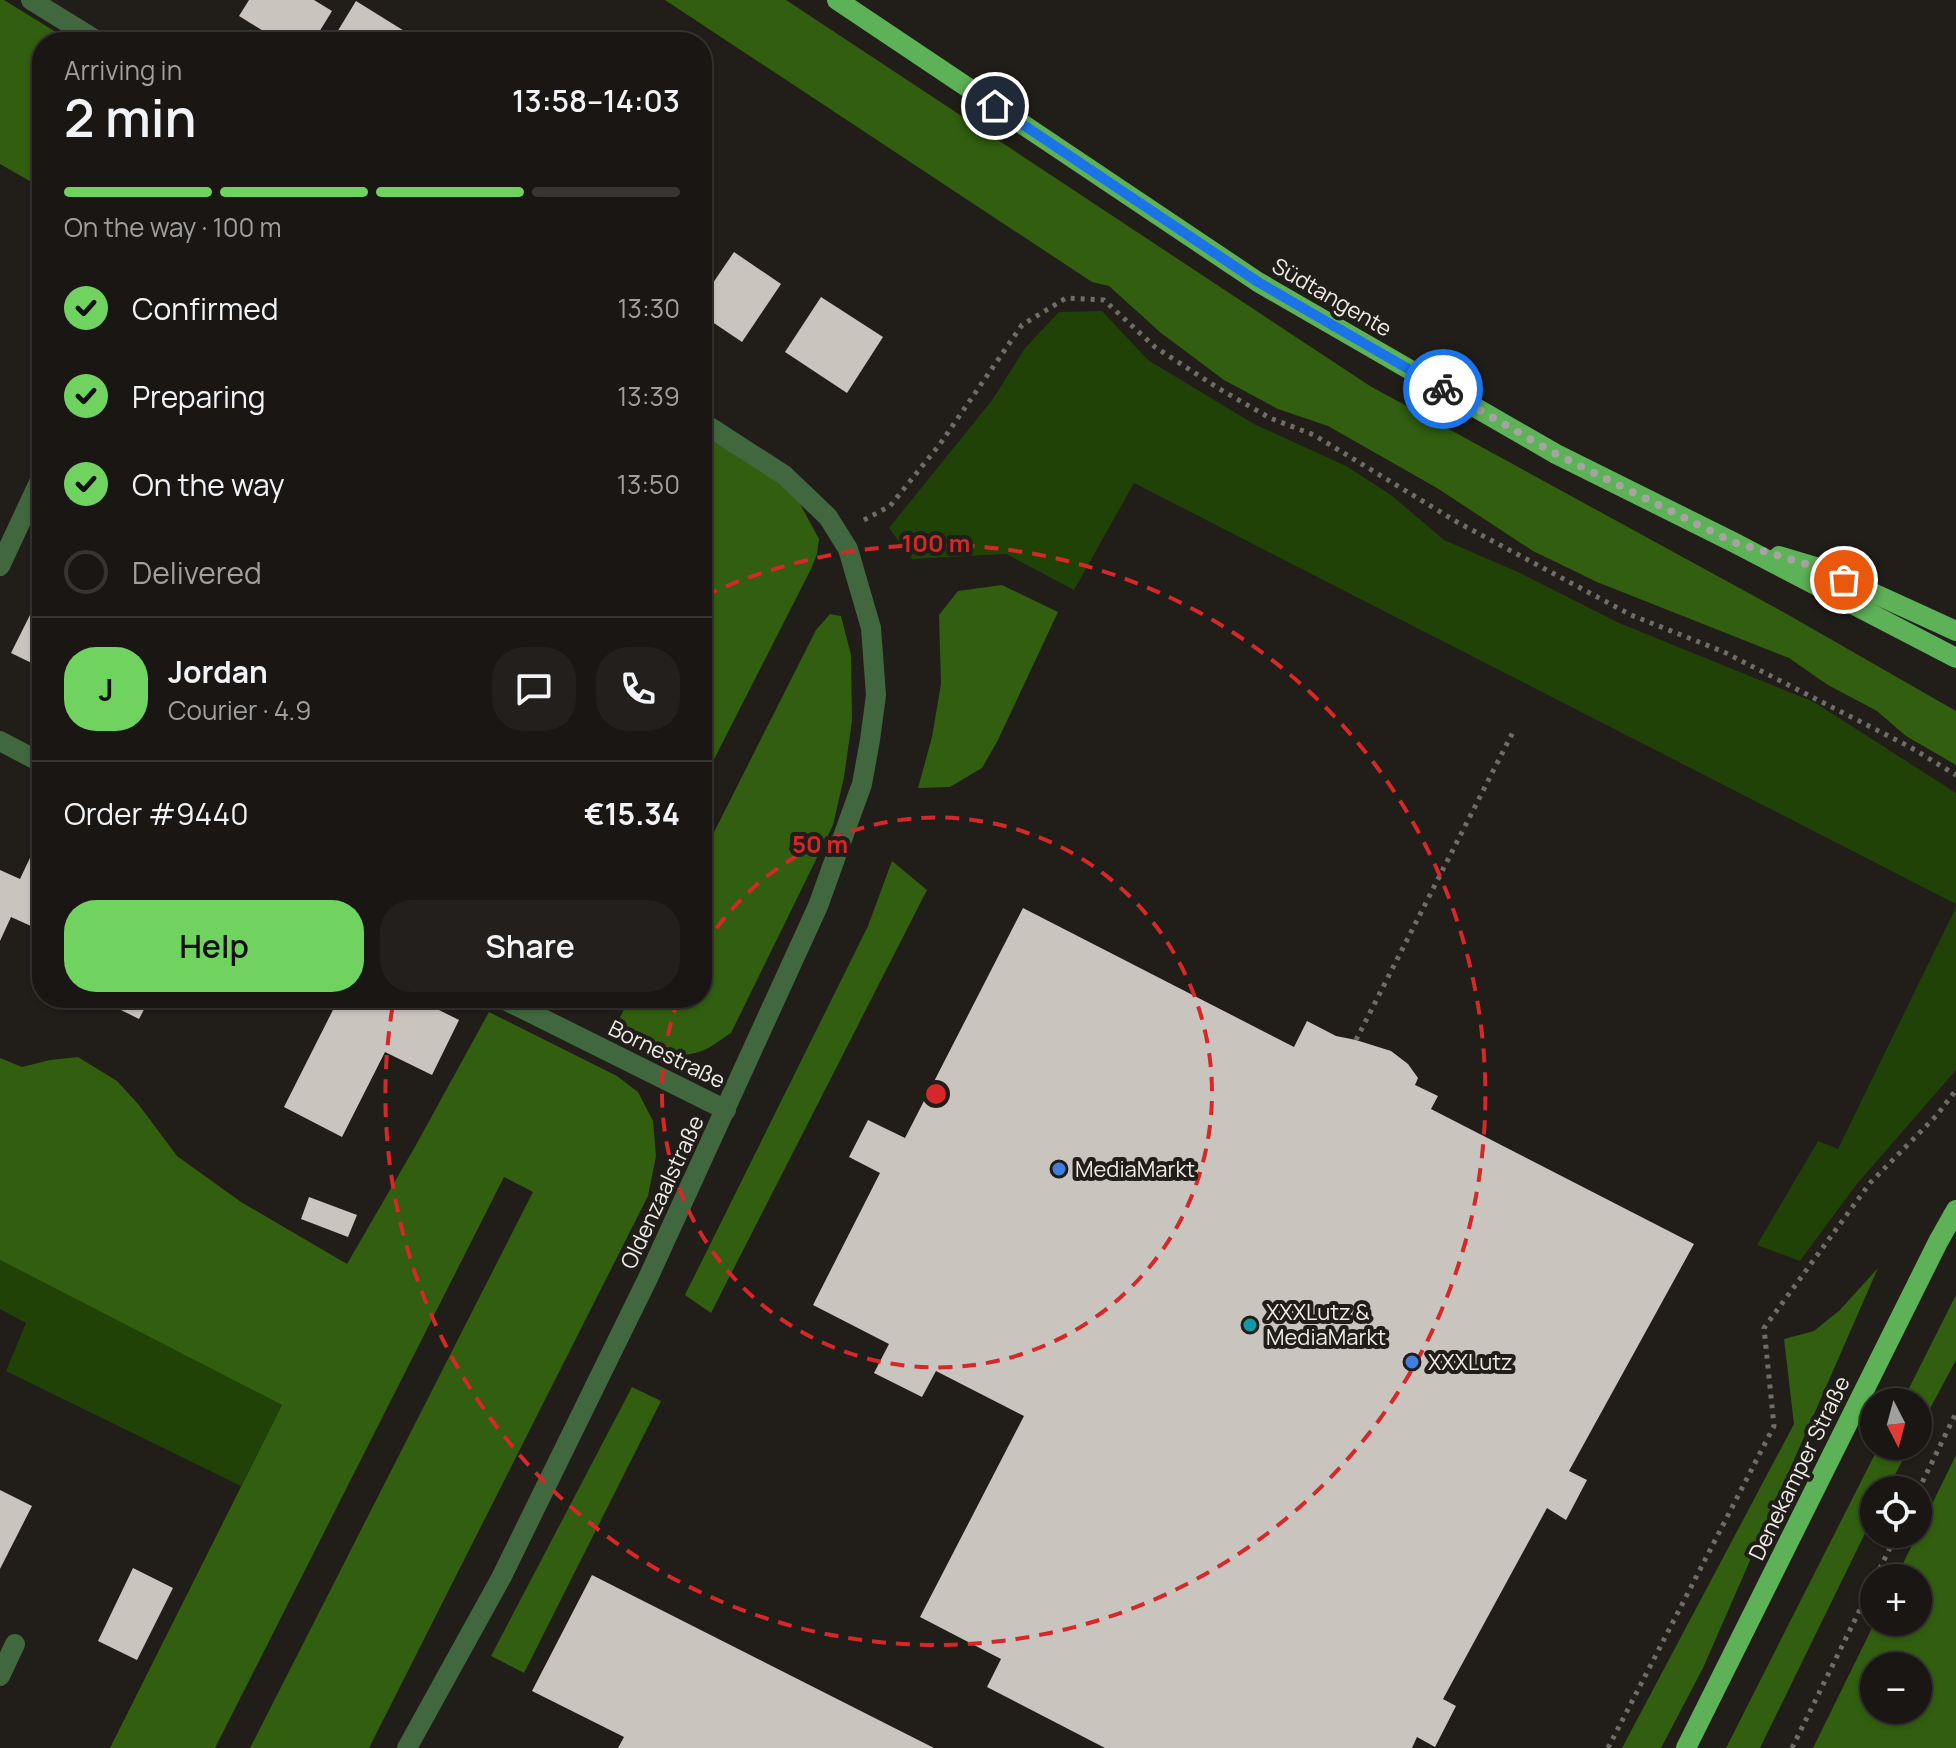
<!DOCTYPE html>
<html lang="en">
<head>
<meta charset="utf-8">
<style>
	body { margin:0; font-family:Manrope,sans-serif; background:#221f1c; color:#f1f3f6; height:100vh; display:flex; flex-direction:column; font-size:30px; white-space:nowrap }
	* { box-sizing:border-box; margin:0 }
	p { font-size:26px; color:#9f9fa0 }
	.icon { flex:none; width:44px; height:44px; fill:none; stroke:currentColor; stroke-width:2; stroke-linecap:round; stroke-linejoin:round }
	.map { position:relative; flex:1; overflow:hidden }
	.panel { position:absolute; left:32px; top:32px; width:680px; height:976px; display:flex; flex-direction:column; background:#191613; border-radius:32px; box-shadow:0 2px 6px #0004,0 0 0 2px #373533 }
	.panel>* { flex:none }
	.needle { width:52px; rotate:174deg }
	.buttons { position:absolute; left:1860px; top:1388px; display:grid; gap:16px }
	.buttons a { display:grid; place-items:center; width:72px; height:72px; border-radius:50%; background:#191613; box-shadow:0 2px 6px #0004,0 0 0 2px #373533; font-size:40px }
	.pin { position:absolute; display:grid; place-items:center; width:68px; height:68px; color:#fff; margin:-34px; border:4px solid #fff; border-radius:50%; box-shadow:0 2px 8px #0007 }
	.courier { position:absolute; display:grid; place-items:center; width:80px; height:80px; margin:-40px; border:6px solid #1a73e8; border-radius:50%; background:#fff; color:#222; box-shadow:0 2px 10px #0007 }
	.head em { font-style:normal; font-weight:600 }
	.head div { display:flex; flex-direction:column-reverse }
	.head { display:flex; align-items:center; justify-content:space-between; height:136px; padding:0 32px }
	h1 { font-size:52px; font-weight:600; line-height:60px }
	.bar { display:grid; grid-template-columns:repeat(4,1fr); gap:12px 8px; align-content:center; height:96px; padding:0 32px }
	.bar i { height:10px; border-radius:6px; background:#373533 }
	.bar .active { background:#70d35f }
	.bar p { grid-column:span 4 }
	.line { display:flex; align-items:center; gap:20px; padding:0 32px; border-top:2px solid #373533 }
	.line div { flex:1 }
	.round { display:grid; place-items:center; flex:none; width:84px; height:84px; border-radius:32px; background:#221f1c }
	ol { padding:0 32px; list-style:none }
	li { display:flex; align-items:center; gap:24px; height:88px }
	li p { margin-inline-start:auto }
	li .icon { padding:8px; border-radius:50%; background:#70d35f; color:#111; stroke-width:4 }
	li:last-child { color:#9f9fa0 }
	li i { width:44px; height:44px; border:4px solid #373533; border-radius:50% }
	.primary-button { display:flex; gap:16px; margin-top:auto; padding:16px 32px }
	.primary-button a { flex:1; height:92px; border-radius:32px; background:#70d35f; color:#111; font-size:32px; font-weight:600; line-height:92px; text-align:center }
	.primary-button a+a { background:#221f1c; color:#f1f3f6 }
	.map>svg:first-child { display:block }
</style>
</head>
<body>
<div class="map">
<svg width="1956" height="1748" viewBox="0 0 1956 1748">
	<rect width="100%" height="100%" fill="#211d19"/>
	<g fill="#204207">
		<path d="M1102,311L1148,360L1254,424L1346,466L1391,495L1444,540L1520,573L1619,623L1814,702L1956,793V904L1134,483L1074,590L1006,554L912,559L889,528L993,399L1025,348L1059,312Z"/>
		<path d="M1956,907V1070L1856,1185L1800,1261L1757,1245L1818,1141L1838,1149Z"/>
		<path d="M0,1260L282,1405L241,1486L6,1371L26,1323L0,1309Z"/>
	</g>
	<g fill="#315e0f" fill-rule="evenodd">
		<path d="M0,0H4L72,42H42V188L0,164Z"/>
		<path d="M665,0H786L1370,386L1785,613L1956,711V765L1906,736L1877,711L1828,685L1789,658L1597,582L1533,551L1437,488L1328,426L1278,409L1224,380L1161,333L1109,286L1092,282Z"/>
		<path d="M702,433L768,474L799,502L819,539L817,554L811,569L702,783Z"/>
		<path d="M1002,585L1058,612L998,740L982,768L950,787L918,788L932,737L941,684L939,615L958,591Z"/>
		<path d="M830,614L841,616L851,655L852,721L844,777L833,825L731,1033C724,1037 717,1043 710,1047C677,1066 644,1045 613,1031L630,998H702V856L816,630Z"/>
		<path d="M892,861L927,890L711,1313L685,1295L868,926Z"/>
		<path d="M489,1012L617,1076L638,1092L653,1121L656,1156L648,1196L369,1748H250L533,1192L504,1177L215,1748H110L282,1405L0,1260V1058L22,1067L50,1060L78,1057L117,1081L139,1105L177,1156L241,1202L347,1264L416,1145Z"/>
		<path d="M1878,1268L1703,1668L1661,1748H1622L1794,1424L1784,1339L1814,1331L1840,1310Z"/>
		<path d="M1956,1295V1360L1918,1431V1402H1902Z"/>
		<path d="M632,1387L661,1401L524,1673L491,1656Z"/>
		<path d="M1879,1446H1910L1887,1490H1874V1515L1760,1748H1726Z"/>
		<path d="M1956,1455V1748H1813L1875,1622H1918V1578H1896ZM1874,1666H1918V1710H1874Z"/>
	</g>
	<g fill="#cac4bf">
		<path d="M249,0H314L332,11L313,42H281L239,16Z"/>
		<path d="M356,1L422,42H331Z"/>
		<path d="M734,252L781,284L742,342L702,315V299Z"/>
		<path d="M821,297L883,337L847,393L785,352Z"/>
		<path d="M42,591V668L11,653Z"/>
		<path d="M38,841L42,843V931L11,917L0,941V870L20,879Z"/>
		<path d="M1023,908L1294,1047L1307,1021L1336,1036L1356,1040L1391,1051L1408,1064L1418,1078L1415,1085L1438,1096L1431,1109L1694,1244L1569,1471L1587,1480L1566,1520L1547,1508L1443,1699L1456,1706L1435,1747L1417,1737L1412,1748H1105L987,1687L1001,1659L920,1617L1024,1416L936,1371L922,1397L874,1373L889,1344L813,1305L880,1173L849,1157L868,1120L905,1138Z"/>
		<path d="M109,998H150L139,1019L107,1003Z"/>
		<path d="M339,998H415L459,1020L432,1075L385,1052L342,1137L284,1107Z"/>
		<path d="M309,1197L357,1215L348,1237L301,1219Z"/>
		<path d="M0,1490L32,1506L0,1569Z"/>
		<path d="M133,1568L173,1588L137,1660L98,1641Z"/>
		<path d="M592,1575L934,1748H618L624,1737L532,1691Z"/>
	</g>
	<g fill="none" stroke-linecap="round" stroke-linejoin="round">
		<g stroke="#6f6c68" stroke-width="5" stroke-dasharray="4 6" stroke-linecap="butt">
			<path d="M864,520L890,506L940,444L1022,325L1066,298L1104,300L1155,347L1218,388L1270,418L1314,435L1457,522L1631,615L1724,652L1910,747L1956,775"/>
			<path d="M1356,1040L1514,730"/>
			<path d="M1918,1491L1956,1413"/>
			<path d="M1875,1578L1897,1534"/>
			<path d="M1608,1748L1774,1426L1764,1328L1870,1183L1937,1115L1956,1090"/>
			<path d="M1792,1748L1874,1581"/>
		</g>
		<g stroke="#40673d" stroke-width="20">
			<path d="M31,0L99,42"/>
			<path d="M0,566L42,476"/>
			<path d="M0,741L42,763"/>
			<path d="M501,998L726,1110"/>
			<path d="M0,1676L15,1644"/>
			<path d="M407,1748L501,1578L648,1278L818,906L862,784L870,740L876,695L871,628L848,549L828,517L784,475L702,422"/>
		</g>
		<g stroke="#5db156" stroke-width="20">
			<path d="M837,0L1258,282L1556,454L1733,542L1956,658"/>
			<path d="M1779,556L1816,567L1956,631"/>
			<path d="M1686,1748L1938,1242L1956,1210"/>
		</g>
	</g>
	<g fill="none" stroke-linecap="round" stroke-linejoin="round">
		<path stroke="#a6a3a0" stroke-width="8" stroke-dasharray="0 14.4" d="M1443,389L1556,454L1733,542L1816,567L1844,580"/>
		<path stroke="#1a73e8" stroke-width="10" d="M995,106L1258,282L1443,389"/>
	</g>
	<g fill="none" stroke="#d62828" stroke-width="4" stroke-dasharray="14 10">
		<path d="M703 948A275 275 0 1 1 678 1000"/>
		<path d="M704 596A550 550 0 1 1 394 998"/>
	</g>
	<g fill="#3f7fe0" stroke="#211d19" stroke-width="3">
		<circle cx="1059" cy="1169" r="8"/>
		<circle cx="1412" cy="1362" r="8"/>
	</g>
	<circle fill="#0f9aa8" stroke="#211d19" stroke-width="3" cx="1250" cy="1325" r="8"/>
	<g text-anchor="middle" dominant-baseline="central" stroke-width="8" stroke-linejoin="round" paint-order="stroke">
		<g font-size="22" fill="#eeebe8" stroke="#211d19">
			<text transform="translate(1332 297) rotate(30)">Südtangente</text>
			<text transform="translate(667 1054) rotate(26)">Bornestraße</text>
			<text transform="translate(662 1192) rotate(-65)">Oldenzaalstraße</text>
			<text transform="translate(1799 1468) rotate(-64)">Denekamper Straße</text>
		</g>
		<g font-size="22" fill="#eeebe8" stroke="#211d19" text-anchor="start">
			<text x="1075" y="1169">MediaMarkt</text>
			<text x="1266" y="1312">XXXLutz &amp;<tspan x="1266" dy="25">MediaMarkt</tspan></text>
			<text x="1428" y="1362">XXXLutz</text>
		</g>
	</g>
	<circle cx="936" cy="1094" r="12" fill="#d62828" stroke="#211d19" stroke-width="4"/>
	<g font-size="24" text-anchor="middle" font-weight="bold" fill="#d62828" stroke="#211d19" stroke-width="8" stroke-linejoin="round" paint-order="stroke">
		<text x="936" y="552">100 m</text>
		<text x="820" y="853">50 m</text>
	</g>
</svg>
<div class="buttons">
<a><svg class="needle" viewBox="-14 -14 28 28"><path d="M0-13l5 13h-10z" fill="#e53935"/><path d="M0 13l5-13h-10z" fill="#9f9fa0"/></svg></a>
<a><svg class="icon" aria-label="locate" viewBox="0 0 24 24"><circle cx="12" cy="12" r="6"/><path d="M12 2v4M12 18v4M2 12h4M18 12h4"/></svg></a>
<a>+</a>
<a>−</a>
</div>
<div class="pin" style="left:1844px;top:580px;background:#ea580c"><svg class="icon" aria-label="bag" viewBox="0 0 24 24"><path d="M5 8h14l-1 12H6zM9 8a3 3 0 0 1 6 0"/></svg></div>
<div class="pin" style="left:995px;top:106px;background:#1f2937"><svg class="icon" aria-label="home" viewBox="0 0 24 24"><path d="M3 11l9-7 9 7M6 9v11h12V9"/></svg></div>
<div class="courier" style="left:1443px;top:389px"><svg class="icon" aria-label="bike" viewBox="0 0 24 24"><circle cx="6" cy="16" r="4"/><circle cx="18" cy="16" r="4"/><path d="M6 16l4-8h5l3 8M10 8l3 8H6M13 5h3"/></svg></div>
<section class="panel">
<div class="head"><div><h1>2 min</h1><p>Arriving in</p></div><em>13:58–14:03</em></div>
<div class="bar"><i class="active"></i><i class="active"></i><i class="active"></i><i></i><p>On the way · 100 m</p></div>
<ol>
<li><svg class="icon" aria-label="check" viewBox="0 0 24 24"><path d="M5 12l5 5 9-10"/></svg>Confirmed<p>13:30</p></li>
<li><svg class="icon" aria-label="check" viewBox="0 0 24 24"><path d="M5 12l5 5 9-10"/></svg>Preparing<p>13:39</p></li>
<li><svg class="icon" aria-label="check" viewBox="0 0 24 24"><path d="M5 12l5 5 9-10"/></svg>On the way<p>13:50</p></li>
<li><i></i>Delivered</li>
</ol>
<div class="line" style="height:144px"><b class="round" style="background:#70d35f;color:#111">J</b><div><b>Jordan</b><p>Courier · 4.9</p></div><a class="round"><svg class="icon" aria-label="chat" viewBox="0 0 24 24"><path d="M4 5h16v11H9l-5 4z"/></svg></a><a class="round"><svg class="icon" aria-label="phone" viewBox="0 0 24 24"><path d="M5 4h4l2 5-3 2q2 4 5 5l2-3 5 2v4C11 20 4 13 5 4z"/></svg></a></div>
<div class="line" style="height:104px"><div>Order #9440</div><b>€15.34</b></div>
<div class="primary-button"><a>Help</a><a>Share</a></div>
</section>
</div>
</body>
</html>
